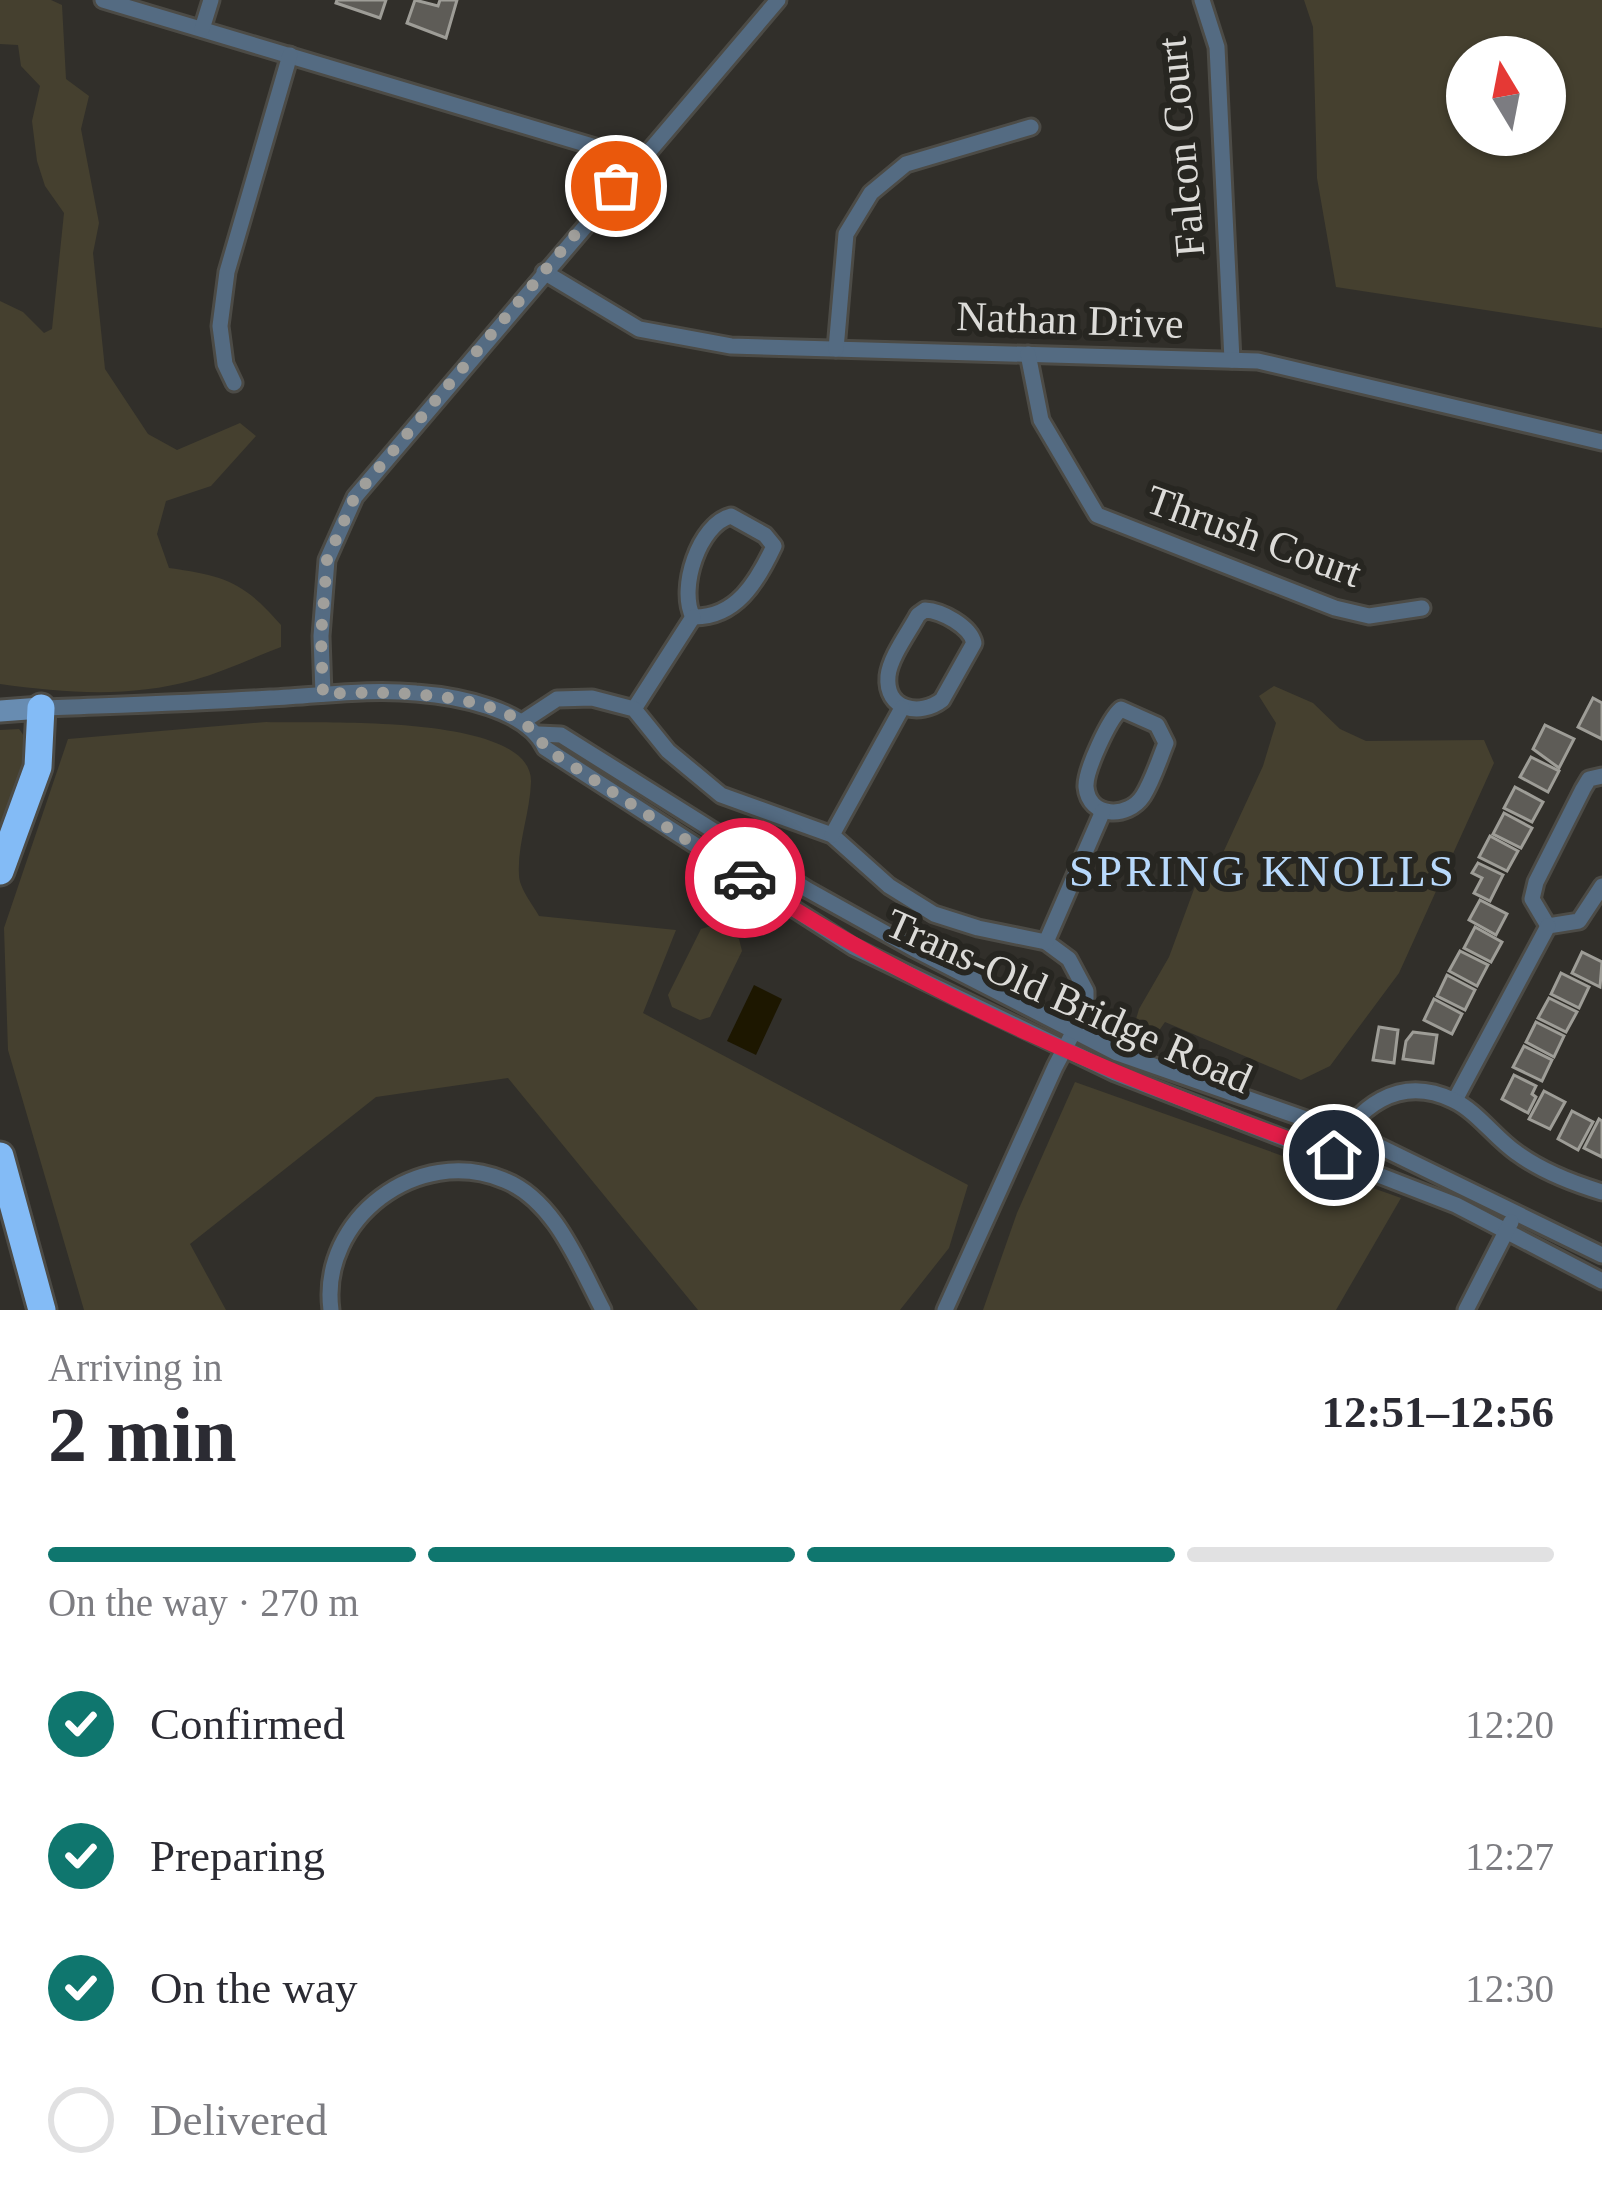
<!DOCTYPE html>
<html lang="en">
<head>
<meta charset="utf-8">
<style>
	body { margin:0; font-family:"Times New Roman",serif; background:#f2f2f3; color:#2b2b33; height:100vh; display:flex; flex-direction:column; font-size:45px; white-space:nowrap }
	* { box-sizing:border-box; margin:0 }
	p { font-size:39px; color:#7c7c81 }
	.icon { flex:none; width:66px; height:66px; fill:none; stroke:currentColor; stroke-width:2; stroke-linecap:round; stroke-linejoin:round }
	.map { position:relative; height:1310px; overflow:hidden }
	.drawer { display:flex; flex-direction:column; background:#fff; flex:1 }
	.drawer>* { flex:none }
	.needle { width:78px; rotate:350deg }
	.controls { position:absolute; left:1446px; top:36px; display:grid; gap:24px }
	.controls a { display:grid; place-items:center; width:120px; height:120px; border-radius:50%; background:#fff; box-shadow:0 3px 9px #0004; font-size:60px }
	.pin { position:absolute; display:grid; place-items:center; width:102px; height:102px; color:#fff; margin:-51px; border:6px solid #fff; border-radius:50%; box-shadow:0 3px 12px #0007 }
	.courier { position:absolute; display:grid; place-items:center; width:120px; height:120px; margin:-60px; border:9px solid #e11d48; border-radius:50%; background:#fff; color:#222; box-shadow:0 3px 15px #0007 }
	.overview em { font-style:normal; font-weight:700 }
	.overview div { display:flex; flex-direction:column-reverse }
	.overview { display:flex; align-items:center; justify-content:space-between; height:204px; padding:0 48px }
	h1 { font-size:78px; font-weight:700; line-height:90px }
	.bar { display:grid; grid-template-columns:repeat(4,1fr); gap:18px 12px; align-content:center; height:144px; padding:0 48px }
	.bar i { height:15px; border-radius:9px; background:#e1e1e2 }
	.bar .on { background:#0f766e }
	.bar p { grid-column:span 4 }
	ol { padding:0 48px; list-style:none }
	li { display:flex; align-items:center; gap:36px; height:132px }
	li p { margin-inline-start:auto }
	li .icon { padding:12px; border-radius:50%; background:#0f766e; color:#fff; stroke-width:4 }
	li:last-child { color:#7c7c81 }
	li i { width:66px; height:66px; border:6px solid #e1e1e2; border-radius:50% }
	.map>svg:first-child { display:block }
</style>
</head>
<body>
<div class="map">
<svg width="1602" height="1310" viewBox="0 0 1602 1310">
	<rect width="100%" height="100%" fill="#312f2a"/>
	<g fill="#45402f" fill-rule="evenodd">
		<path d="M0,0H51L62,5L66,79L89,96L81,129L99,223L93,253L105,369L148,434L177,450L240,423L256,436L211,486L166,501L157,534L169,568C224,576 243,581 281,625V647C252,658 223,672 194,680C130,698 65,693 0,684V301L23,312L44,333L52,329L64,213L45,186L37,161L32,121L40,86L21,66L18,45L0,44Z"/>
		<path d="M1304,0H1602V328L1336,287L1317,178L1313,27ZM1467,57H1545V135H1467Z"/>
		<path d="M1274,686L1313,703L1340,729L1366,741L1484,740L1494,763L1399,973L1330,1066L1301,1080L1165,1022L1151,1042L1132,1033L1139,1009L1169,957L1197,881L1222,855L1263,766L1276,723L1259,696Z"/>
		<path d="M266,722C314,724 533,712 531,782C530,813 517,845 519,875C519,888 533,905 539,916L676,930L643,1013L968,1185L949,1248L900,1310H698L508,1078L376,1097L190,1244L226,1310H84L8,1050L4,928L68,739Z"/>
		<path d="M19,729C42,755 10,810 0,839V730Z"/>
		<path d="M711,926L739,939L742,951L710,1017L700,1020L672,1007L668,995L701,929Z"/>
		<path d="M1075,1082L1401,1198L1336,1310H983L1017,1213Z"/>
	</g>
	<path fill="#1d1700" d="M754,985L782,999L756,1055L727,1041Z"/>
	<g fill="#5e5c57" stroke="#9e9d97" stroke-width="3">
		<path d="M337,0H386L380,18L336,3Z"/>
		<path d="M415,0L438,6L440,0H457L446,38L407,23Z"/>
		<path d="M1593,698L1602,703V739L1578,727Z"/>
		<path d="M1545,725L1574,739L1559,768L1533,749Z"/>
		<path d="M1531,757L1559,771L1548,792L1520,777Z"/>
		<path d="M1515,787L1543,802L1532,822L1504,808Z"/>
		<path d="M1504,813L1532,828L1521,848L1493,834Z"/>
		<path d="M1490,836L1518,851L1507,871L1479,857Z"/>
		<path d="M1478,863L1503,875L1490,901L1474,893L1482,878L1472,873Z"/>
		<path d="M1480,900L1507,914L1496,935L1469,920Z"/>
		<path d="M1475,927L1502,942L1491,962L1464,948Z"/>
		<path d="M1460,951L1488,965L1477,986L1449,971Z"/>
		<path d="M1582,952L1602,962L1600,987L1572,973Z"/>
		<path d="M1561,973L1589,987L1579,1008L1551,994Z"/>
		<path d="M1447,975L1475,990L1465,1010L1437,996Z"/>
		<path d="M1549,998L1577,1012L1566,1032L1538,1018Z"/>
		<path d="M1434,999L1462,1014L1452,1034L1424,1020Z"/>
		<path d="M1536,1022L1564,1036L1554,1057L1526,1042Z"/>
		<path d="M1379,1027L1398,1030L1394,1063L1373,1060Z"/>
		<path d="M1413,1032L1437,1035L1433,1063L1403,1059L1406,1041Z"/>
		<path d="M1524,1046L1552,1060L1542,1081L1513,1067Z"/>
		<path d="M1514,1075L1536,1086L1532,1094L1536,1097L1528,1113L1502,1099Z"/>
		<path d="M1544,1091L1565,1102L1550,1129L1529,1119Z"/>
		<path d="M1572,1111L1593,1122L1578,1150L1558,1139Z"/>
		<path d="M1599,1119L1602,1121V1157L1584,1148Z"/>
	</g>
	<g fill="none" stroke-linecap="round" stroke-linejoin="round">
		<defs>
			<g id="street">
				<path d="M103,0L639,160"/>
				<path d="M1202,0L1217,47L1232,360"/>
				<path d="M202,29L211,0"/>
				<path d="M544,272L639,329L731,346L1258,361L1602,442"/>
				<path d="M836,349L846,234L871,193L906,164L1031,127"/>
				<path d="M1028,354L1041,420L1097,515L1335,608L1369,616L1422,608"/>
				<path d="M234,383L225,364L220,326L227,272L290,55"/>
				<path d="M731,516L765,535L774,546C757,582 736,618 693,617C678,589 699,524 731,516Z"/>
				<path d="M925,610C942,611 970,626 974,643L942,700C920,717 885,710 888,676C890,657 909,632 918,615Z"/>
				<path d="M323,694L321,636L327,560L355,497L778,0"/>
				<path d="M41,708C118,705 194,703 270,698C319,696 368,688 416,693C457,696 527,709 545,748L853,947L1115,1073L1456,1205L1602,1281"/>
				<path d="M634,709L693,617"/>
				<path d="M1121,709L1157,725L1166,743C1159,760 1153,780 1143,796C1128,819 1089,818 1086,787C1085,771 1109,719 1121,709Z"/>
				<path d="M522,722L557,699L592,698L634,709L668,751L721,795L832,835L889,886L934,914L978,928L1046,942L1069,959L1086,991V1008L1055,1067L945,1310"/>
				<path d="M539,734L561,735L808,890L914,949L1117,1053L1366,1140L1602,1255"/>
				<path d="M1602,776L1589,779L1583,789L1536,882L1532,899L1548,926L1579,921L1602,886"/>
				<path d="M832,835L902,708"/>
				<path d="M1046,942L1103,811"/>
				<path d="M1455,1100L1548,926"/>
				<path d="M1334,1155C1355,1107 1399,1074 1453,1100C1477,1111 1495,1138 1517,1153C1543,1172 1572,1183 1602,1192"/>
				<path d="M331,1310C319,1219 418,1144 504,1180C555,1200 579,1265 603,1310"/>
				<path d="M1466,1310L1511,1222"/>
			</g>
			<path id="secondary" d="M0,711L41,708"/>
			<g id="highway">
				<path d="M0,871L38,767L41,708"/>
				<path d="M0,1156L42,1310"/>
			</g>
		</defs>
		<use href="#street" stroke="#4c4b46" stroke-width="21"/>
		<use href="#secondary" stroke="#4c4b46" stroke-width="27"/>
		<use href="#highway" stroke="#4c4b46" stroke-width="33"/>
		<use href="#street" stroke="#546b82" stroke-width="15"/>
		<use href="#secondary" stroke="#688cb1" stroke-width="21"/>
		<use href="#highway" stroke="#83bbf6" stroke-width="27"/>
	</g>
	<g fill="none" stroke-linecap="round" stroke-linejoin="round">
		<path stroke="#a09f9b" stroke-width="12" stroke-dasharray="0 21.6" d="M616,186L355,496L327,560L321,636L323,694C380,691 518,688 545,748L745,878"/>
		<path stroke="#e11d48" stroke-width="15" d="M745,878C927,997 1129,1084 1334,1155"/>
	</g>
	<g text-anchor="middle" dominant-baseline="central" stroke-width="12" stroke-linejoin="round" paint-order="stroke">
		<g font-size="42" fill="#dcdbd8" stroke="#272621">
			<text transform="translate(1181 147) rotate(-95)">Falcon Court</text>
			<text transform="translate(1070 320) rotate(2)">Nathan Drive</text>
			<text transform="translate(1254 536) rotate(20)">Thrush Court</text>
			<text transform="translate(1069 1001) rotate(24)">Trans-Old Bridge Road</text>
		</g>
		<g font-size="45" letter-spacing="3" fill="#b8d9fc" stroke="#272621">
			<text x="1263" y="871">SPRING KNOLLS</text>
		</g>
	</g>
</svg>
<div class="controls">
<a><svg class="needle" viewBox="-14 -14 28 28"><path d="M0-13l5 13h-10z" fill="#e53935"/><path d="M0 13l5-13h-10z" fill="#7c7c81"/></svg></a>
</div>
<div class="pin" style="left:616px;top:186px;background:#ea580c"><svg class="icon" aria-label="bag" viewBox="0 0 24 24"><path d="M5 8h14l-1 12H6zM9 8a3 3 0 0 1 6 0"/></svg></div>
<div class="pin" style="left:1334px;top:1155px;background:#1f2937"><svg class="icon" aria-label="home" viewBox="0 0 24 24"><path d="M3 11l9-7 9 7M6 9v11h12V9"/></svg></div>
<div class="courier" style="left:745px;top:878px"><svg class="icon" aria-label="car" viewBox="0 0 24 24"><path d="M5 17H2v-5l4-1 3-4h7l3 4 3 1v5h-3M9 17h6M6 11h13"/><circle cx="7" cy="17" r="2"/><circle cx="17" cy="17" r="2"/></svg></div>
</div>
<section class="drawer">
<div class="overview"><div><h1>2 min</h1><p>Arriving in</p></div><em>12:51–12:56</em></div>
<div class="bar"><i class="on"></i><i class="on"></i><i class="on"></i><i></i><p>On the way · 270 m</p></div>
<ol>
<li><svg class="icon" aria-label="check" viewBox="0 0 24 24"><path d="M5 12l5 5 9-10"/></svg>Confirmed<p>12:20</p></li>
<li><svg class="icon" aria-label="check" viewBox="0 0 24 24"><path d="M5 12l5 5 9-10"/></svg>Preparing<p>12:27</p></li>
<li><svg class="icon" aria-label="check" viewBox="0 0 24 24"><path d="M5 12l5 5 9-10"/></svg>On the way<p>12:30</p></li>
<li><i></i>Delivered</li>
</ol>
</section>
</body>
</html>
